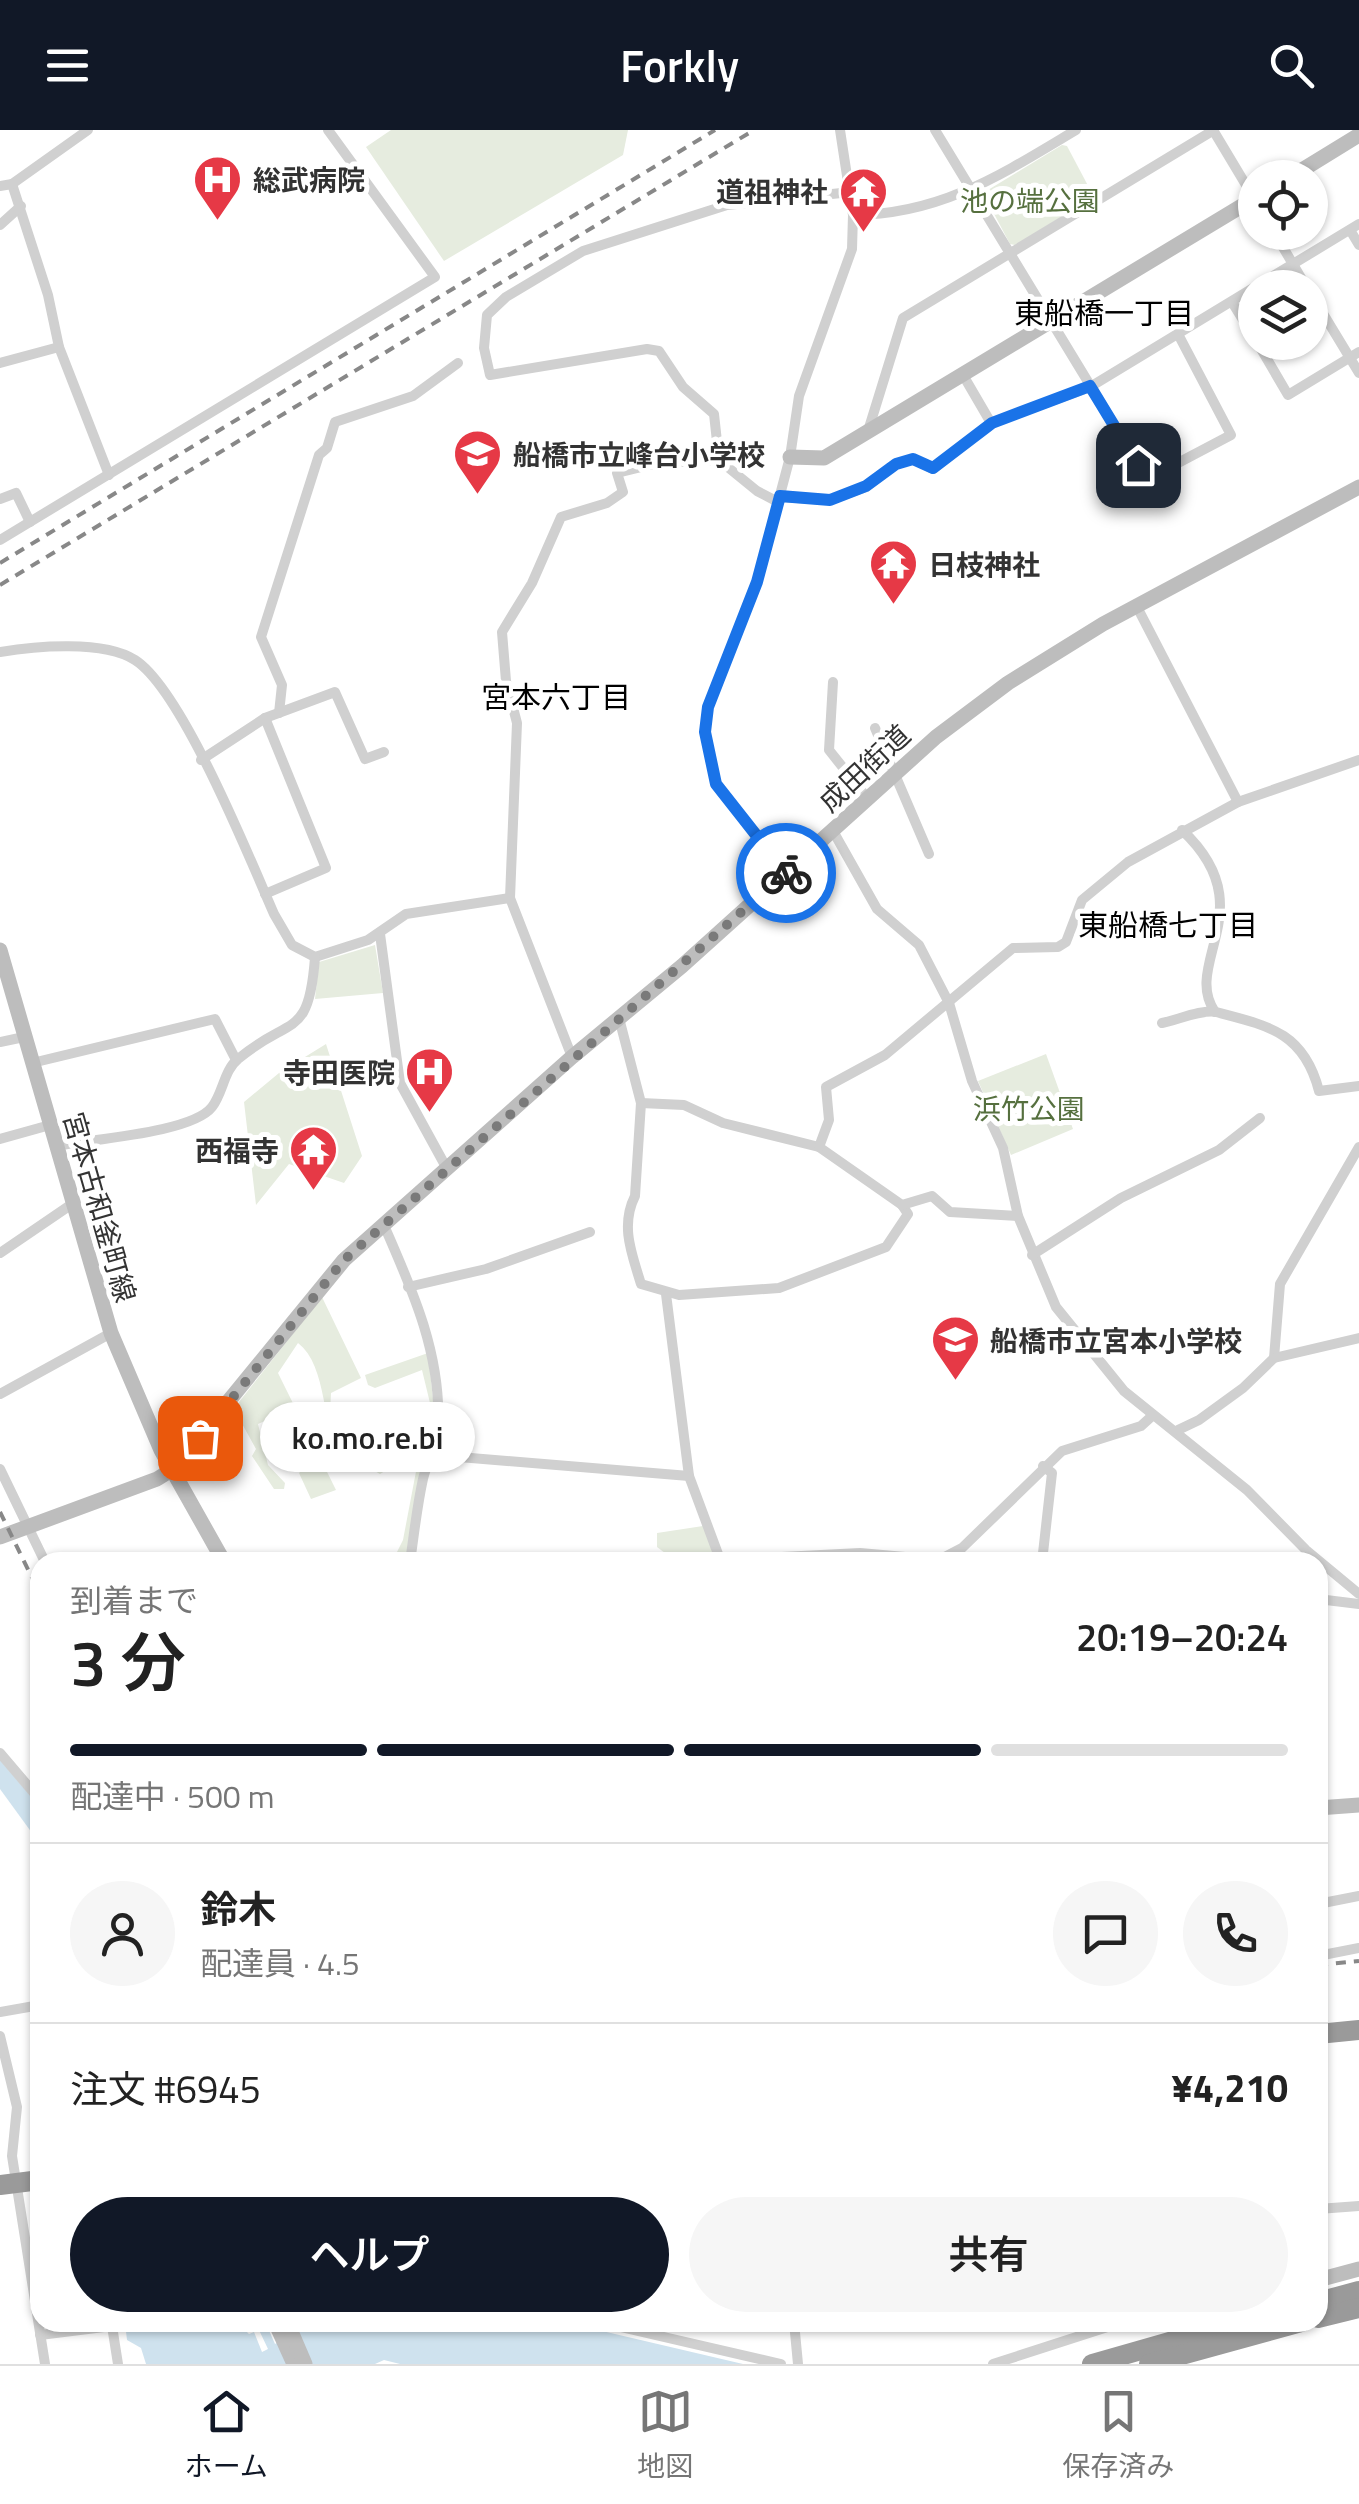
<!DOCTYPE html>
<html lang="ja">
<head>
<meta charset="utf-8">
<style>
	body { margin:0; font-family:"Titillium Web","Noto Sans JP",sans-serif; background:#f6f6f6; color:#222; height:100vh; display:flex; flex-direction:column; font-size:38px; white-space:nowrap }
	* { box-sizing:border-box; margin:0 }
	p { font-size:32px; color:#767676 }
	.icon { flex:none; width:55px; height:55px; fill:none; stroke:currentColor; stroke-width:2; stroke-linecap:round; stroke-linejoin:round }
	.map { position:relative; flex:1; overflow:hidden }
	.drawer { position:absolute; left:30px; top:1422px; width:1298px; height:780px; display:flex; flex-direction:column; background:#fff; border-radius:30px; box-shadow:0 2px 8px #0004 }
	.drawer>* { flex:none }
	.buttons { position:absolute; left:1238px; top:30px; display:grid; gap:20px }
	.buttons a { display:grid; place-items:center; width:90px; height:90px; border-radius:50%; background:#fff; box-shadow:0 2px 8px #0004; font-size:50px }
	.pin { position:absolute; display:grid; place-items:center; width:85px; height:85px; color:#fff; margin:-42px; border-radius:20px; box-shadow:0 5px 15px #0006 }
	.courier { position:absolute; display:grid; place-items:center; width:100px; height:100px; margin:-50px; border:8px solid #1a73e8; border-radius:50%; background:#fff; color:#222; box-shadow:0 2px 12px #0007 }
	.bubble { position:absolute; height:70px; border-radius:35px; background:#fff; box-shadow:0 2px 8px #0004; font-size:32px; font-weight:600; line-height:70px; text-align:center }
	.overview em { font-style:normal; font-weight:600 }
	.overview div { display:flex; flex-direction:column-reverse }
	.overview { display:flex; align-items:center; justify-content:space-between; height:170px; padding:0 40px }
	h1 { font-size:65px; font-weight:600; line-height:75px }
	.bar { display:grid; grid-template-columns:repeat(4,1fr); gap:15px 10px; align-content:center; height:120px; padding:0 40px }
	.bar i { height:12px; border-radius:8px; background:#e0e0e0 }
	.bar .active { background:#111827 }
	.bar p { grid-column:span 4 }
	.line { display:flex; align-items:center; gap:25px; padding:0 40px; border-top:2px solid #e0e0e0 }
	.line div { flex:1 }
	.round { display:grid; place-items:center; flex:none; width:105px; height:105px; border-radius:52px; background:#f6f6f6 }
	.button { display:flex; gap:20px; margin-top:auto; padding:20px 40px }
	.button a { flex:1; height:115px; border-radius:60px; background:#111827; color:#fff; font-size:40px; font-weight:600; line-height:115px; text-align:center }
	.button a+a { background:#f6f6f6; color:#222 }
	header { display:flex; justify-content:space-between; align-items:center; height:130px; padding:0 40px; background:#111827; color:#fff; font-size:45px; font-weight:600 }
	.tabs { display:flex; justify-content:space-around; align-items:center; height:140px; border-top:2px solid #e0e0e0; background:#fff; font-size:28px; color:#767676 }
	.tabs a { display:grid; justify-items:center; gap:5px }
	.tabs .active { color:#111827 }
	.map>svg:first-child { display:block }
</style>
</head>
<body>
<header><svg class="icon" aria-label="menu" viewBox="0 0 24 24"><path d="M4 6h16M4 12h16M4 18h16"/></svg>Forkly<svg class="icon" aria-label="search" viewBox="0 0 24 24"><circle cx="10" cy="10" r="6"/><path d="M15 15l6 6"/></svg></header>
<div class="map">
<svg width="1359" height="2234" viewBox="0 0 1359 2234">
	<rect width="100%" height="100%" fill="#fff"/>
	<g fill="#e6ecdf">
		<path d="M391,0H628L623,25L444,131L366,17Z"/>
		<path d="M1062,15L1067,16L1094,67L1015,115L1010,114L983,63Z"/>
		<path d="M375,815L383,863L315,869L319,832Z"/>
		<path d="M326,914L362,1026L344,1053L289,1034L256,1075L244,972L279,943Z"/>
		<path d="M1046,924L1073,999L1011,1025L978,951Z"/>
		<path d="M322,1167L361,1248L331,1263L330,1283L340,1286L356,1278L364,1280L380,1304L393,1297L407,1304L393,1336L380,1344L364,1335L340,1331C322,1298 328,1236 298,1213L278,1243L336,1360L311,1369L299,1343L311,1332L285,1282L258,1294L268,1335L285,1353L284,1359H274L252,1326L256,1319L240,1290L220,1303L224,1318L190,1334Z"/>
		<path d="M428,1223L436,1296L406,1432H392L403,1410L418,1331L417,1295L430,1273L422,1240L375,1258L368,1255L365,1245Z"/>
		<path d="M703,1396L718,1432H677L657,1417V1403Z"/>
	</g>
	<g fill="#cfe2ee">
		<path d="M0,1630L40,1677V1714L0,1659Z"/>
		<path d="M125,2193H238L249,2204L254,2202L262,2222L268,2219L259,2200L267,2196L275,2214L280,2211L275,2193H568L743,2234H400L384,2230L375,2234H146L141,2218L127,2210Z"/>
	</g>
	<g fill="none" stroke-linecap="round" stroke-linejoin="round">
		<g stroke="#d0d0d0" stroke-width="10">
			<path d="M935,0L1155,362L1176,334L1231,305L1178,204"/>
			<path d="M1213,0L1255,70"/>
			<path d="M12,54L48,165L59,217L109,345"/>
			<path d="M0,56L12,54L88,0"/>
			<path d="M853,85C941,85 1004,43 1076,0"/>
			<path d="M0,95L21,76"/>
			<path d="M1350,100L1359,115"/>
			<path d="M1274,102L1307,158"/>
			<path d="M1310,162L1359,243"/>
			<path d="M1232,172L1255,209"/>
			<path d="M1257,212L1288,265L1359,222"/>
			<path d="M0,233L59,217"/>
			<path d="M963,245L991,293"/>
			<path d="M868,301L903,188L1214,0"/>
			<path d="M719,330L714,284L683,257L659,221L647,219L490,245L484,218L487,185L506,167L583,121L727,75L851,62"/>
			<path d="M780,367L830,370L866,357L896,334L913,329L933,339L991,293L1090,257L1359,94"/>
			<path d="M0,369L16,363L30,392"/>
			<path d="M0,410L435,147L328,0"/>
			<path d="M1136,475L1238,672"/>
			<path d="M0,522C35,516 104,510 135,530C182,560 249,727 274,784L292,815L315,827L368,810L406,784L510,768"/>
			<path d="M833,552L829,620L868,669"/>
			<path d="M279,583L282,555L261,507L319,325L327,318L335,292L413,266L458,233"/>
			<path d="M875,598L929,724"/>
			<path d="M201,630L265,588L335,562L365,629L384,622"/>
			<path d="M1182,700C1265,778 1181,833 1215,882"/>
			<path d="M833,701L877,779L919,815L949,873L972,951L1003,1018L1018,1086L1056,1177L1124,1261L1247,1360L1306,1420L1359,1464"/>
			<path d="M787,743L716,654L705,603L708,577L757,452L790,327L799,266L852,119L853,85L840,0"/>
			<path d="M265,764L326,738L265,588"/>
			<path d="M380,804L400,953L446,1037"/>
			<path d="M619,888L641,973L635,1066C620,1096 632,1124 641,1154L679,1165L779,1158L886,1117L908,1084L902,1075"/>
			<path d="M1162,893C1177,890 1202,879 1216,882C1270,896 1304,903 1319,961L1359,956"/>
			<path d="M0,912L24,907"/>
			<path d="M572,927L510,768L517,593L506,551L502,502L532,453L561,387L607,373L623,362L617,343L658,333L719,330L757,361L778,372"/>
			<path d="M32,933L215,889L236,930"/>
			<path d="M641,973L684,975L723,993L819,1017L902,1075L932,1066L950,1082L1018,1086"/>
			<path d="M0,1009L50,995"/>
			<path d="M56,1016C91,1009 192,1003 212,977C223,963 224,940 238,929C290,885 309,911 315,827"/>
			<path d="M819,1017L829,990L826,957L885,925L1013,818L1058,817L1066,812L1082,770L1128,732L1238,672L1359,630"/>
			<path d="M383,1093C412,1159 442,1225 438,1298C437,1318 427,1331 423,1349C417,1376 414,1405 410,1432"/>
			<path d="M0,1123L72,1074"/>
			<path d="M1032,1125L1121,1068L1219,1020L1260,988"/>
			<path d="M408,1157L486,1139L590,1102"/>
			<path d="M666,1164L689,1346L721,1432"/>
			<path d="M1274,1228L1280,1154L1359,1017"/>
			<path d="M0,1264L111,1203"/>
			<path d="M1178,1300L1199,1290L1243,1258L1274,1228L1359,1208"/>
			<path d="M435,1325L689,1346"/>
			<path d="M0,1339L45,1432"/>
			<path d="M720,1430L860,1423L939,1430L962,1418L1062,1321L1141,1296L1152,1286"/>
			<path d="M1042,1432L1052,1343L1043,1336"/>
			<path d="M1318,1469L1359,1474"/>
			<path d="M0,1623L40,1670"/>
			<path d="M1318,1774L1359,1766"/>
			<path d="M1318,1826L1359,1818"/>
			<path d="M0,1882L40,1875"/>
			<path d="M0,1906L17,1977L12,2026L45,2234"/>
			<path d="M1318,2079L1359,2076"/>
			<path d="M599,2192L781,2234"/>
			<path d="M794,2192L798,2234"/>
			<path d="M40,2205L112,2196L118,2234"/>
			<path d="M993,2234L1123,2192"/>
		</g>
		<g stroke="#bdbdbd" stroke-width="15">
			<path d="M1289,48L1359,5"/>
			<path d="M790,327L824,328L1255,68"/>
			<path d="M0,820L111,1203L161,1320L224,1432"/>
			<path d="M0,1407L157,1349L173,1339L344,1130L572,927L682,836L936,607L1008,553L1103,494L1359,357"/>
			<path d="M1318,1678L1359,1675"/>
			<path d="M1318,2150L1359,2139"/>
			<path d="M275,2192L294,2234"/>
			<path d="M287,2192L305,2234"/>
		</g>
		<g stroke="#9a9a9a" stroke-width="20">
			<path d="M1318,1904L1359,1900"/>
			<path d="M0,2055L40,2050"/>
			<path d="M1318,2172L1359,2161"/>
			<path d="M1318,2188L1359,2178"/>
			<path d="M1092,2234L1239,2192"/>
			<path d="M1149,2234L1301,2192"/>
		</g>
		<g stroke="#888" stroke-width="4" stroke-dasharray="10 8" stroke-linecap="butt">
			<path d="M0,433L715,0"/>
			<path d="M0,455L754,0"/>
			<path d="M0,1382L40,1464"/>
			<path d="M1318,1835L1359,1831"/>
		</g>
	</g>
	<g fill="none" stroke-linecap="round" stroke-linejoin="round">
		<path stroke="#7a7a7a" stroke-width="10" stroke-dasharray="0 18" d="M200,1308L344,1130L786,743"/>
		<path stroke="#1a73e8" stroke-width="12" d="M786,743L716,654L705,602L708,577L757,452L780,366L830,370L866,356L896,334L913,329L933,338L992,293L1090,256L1138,335"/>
	</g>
	<defs>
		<symbol id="hospital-pin" viewBox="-11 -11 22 30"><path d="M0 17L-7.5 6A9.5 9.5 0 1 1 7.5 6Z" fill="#e63946" stroke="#fff"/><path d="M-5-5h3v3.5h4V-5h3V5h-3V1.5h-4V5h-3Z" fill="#fff"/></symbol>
		<symbol id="temple-pin" viewBox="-11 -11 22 30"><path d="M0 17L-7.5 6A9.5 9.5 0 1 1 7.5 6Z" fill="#e63946" stroke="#fff"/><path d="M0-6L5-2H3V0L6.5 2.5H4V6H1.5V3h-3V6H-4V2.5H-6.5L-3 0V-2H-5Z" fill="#fff"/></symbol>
		<symbol id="school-pin" viewBox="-11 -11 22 30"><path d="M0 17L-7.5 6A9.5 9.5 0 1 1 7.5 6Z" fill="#e63946" stroke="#fff"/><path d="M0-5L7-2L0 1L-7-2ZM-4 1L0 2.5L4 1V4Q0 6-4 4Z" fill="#fff"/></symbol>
	</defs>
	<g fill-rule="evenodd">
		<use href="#hospital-pin" x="190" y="22" width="55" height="75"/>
		<use href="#temple-pin" x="836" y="34" width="55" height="75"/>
		<use href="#school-pin" x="450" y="296" width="55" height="75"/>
		<use href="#temple-pin" x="866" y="406" width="55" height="75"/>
		<use href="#hospital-pin" x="402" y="914" width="55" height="75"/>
		<use href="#temple-pin" x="286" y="992" width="55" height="75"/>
		<use href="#school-pin" x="928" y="1182" width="55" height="75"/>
	</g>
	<g text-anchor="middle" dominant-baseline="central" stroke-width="10" stroke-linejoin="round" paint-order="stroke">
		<g font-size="28" font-weight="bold" fill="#333" stroke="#fff" text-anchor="start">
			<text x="253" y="49">総武病院</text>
			<text x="828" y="61" text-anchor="end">道祖神社</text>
			<text x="513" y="324">船橋市立峰台小学校</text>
			<text x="928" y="434">日枝神社</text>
			<text x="395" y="942" text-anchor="end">寺田医院</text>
			<text x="279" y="1020" text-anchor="end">西福寺</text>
			<text x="990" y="1210">船橋市立宮本小学校</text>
		</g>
		<g font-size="28" fill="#56703f" stroke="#fff">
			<text x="1030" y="70">池の端公園</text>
			<text x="1029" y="978">浜竹公園</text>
		</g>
		<g font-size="28" fill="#333" stroke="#fff">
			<text transform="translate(864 638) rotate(-43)">成田街道</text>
			<text transform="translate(100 1077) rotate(74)">宮本古和釜町線</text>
		</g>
		<g font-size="30" fill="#000" stroke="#fff">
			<text x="1104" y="183">東船橋一丁目</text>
			<text x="556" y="567">宮本六丁目</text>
			<text x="1168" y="795">東船橋七丁目</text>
		</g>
	</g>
</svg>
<div class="buttons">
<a><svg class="icon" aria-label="locate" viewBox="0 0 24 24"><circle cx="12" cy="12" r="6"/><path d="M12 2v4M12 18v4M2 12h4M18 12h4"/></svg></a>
<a><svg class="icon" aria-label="layers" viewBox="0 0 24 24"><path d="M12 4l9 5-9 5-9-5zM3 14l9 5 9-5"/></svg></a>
</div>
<div class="pin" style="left:200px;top:1308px;background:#ea580c"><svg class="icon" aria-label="bag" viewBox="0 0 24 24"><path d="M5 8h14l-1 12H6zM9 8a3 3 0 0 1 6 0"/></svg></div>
<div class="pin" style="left:1138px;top:335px;background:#1f2937"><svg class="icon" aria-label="home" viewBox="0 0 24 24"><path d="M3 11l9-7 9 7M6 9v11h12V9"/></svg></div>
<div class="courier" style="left:786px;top:743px"><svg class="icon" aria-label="bike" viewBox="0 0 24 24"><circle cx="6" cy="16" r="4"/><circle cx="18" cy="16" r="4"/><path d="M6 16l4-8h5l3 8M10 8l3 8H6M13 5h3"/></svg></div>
<div class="bubble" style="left:260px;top:1272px;width:215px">ko.mo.re.bi</div>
<section class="drawer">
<div class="overview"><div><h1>3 分</h1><p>到着まで</p></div><em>20:19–20:24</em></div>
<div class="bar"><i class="active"></i><i class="active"></i><i class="active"></i><i></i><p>配達中 · 500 m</p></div>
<div class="line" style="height:180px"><a class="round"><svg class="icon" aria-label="person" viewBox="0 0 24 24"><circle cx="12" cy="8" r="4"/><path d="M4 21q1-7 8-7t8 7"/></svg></a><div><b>鈴木</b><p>配達員 · 4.5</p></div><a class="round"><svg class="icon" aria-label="chat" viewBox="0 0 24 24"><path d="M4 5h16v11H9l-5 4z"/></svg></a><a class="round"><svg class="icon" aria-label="phone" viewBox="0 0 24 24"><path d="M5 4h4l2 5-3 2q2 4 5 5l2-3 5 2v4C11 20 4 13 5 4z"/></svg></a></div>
<div class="line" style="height:130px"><div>注文 #6945</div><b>¥4,210</b></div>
<div class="button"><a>ヘルプ</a><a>共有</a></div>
</section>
</div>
<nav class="tabs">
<a class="active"><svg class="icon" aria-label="home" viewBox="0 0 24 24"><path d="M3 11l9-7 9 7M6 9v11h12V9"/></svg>ホーム</a>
<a><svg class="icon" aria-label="map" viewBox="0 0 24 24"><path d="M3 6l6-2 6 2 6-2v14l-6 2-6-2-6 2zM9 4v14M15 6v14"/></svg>地図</a>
<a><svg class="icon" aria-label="saved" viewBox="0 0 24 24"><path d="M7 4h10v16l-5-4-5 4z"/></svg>保存済み</a>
</nav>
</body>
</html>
